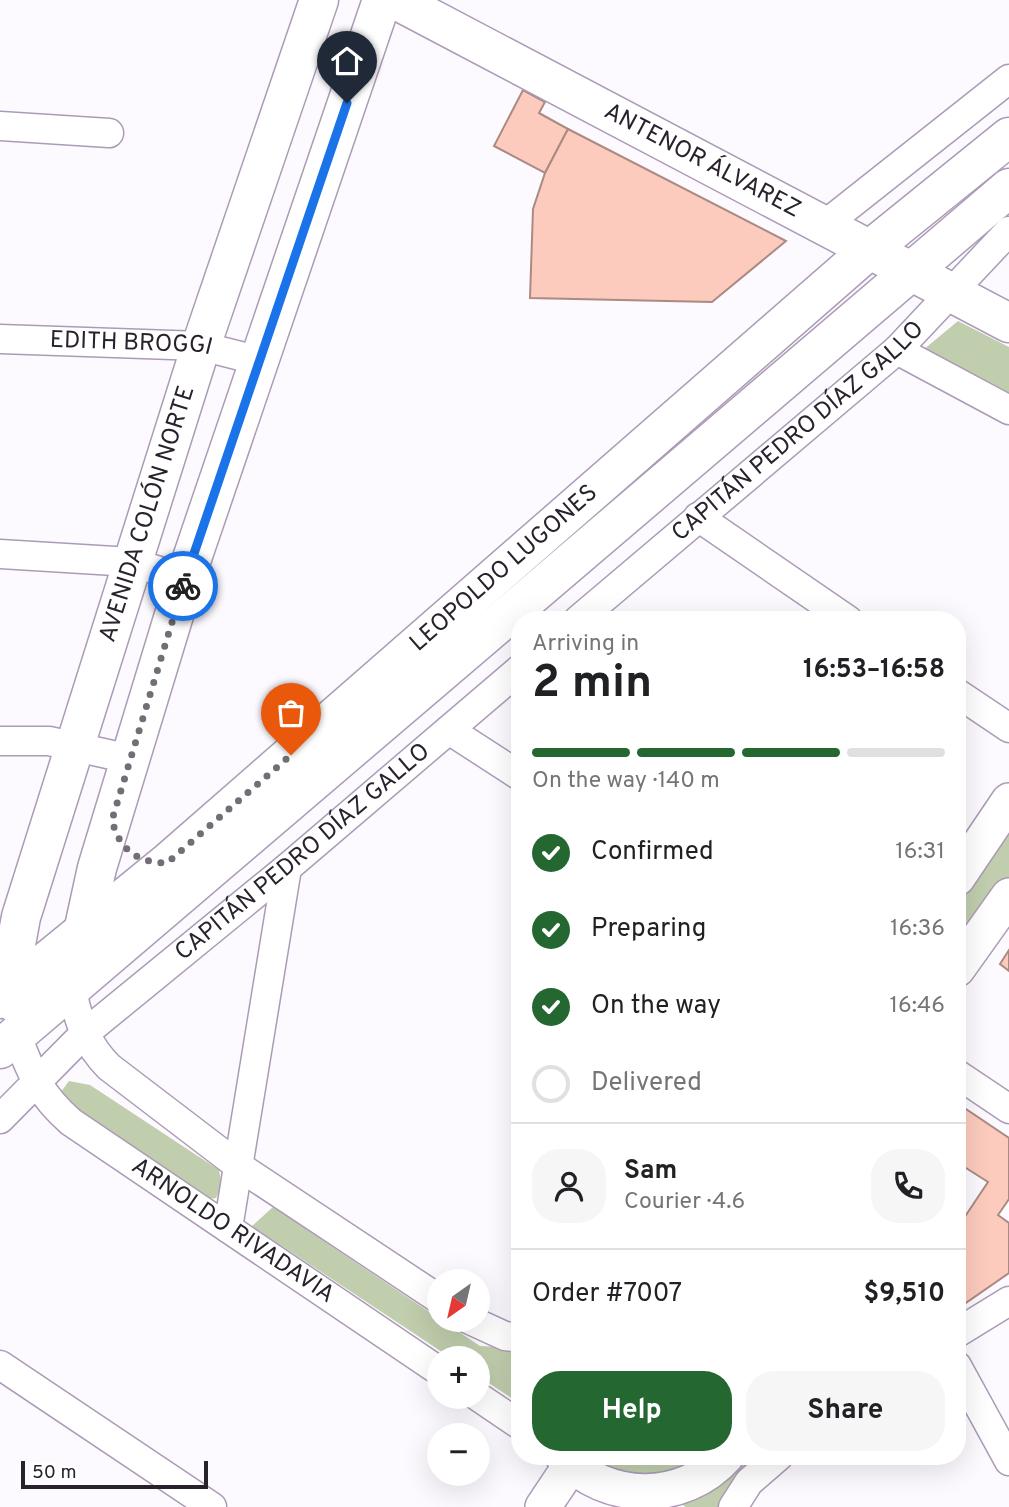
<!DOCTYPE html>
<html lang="en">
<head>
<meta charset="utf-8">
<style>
	body { margin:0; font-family:Overpass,sans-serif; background:#f6f6f6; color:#202124; height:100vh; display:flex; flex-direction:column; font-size:26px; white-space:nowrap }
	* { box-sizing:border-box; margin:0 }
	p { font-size:23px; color:#757577 }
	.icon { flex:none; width:38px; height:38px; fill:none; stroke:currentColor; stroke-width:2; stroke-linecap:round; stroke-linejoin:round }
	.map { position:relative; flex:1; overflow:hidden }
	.panel { position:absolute; left:511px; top:611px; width:455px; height:854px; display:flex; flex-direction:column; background:#fff; border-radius:28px; box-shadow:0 7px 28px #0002 }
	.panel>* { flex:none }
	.needle { width:46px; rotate:214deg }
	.tools { position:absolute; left:427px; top:1269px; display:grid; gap:14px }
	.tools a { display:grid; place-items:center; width:63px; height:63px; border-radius:50%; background:#fff; box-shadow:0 7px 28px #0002; font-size:35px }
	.scale { position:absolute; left:21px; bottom:18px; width:187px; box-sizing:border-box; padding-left:7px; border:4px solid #29222d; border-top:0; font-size:19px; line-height:24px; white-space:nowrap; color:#29222d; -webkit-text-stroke:5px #fff; paint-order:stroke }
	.pin { position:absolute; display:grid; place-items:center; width:60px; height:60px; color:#fff; margin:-72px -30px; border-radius:50% 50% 50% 0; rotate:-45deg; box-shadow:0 0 7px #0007 }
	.pin .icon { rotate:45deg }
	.courier { position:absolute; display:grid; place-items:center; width:70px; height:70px; margin:-35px; border:5px solid #1a73e8; border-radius:50%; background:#fff; color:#222; box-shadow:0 2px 9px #0007 }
	.headline em { font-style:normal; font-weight:700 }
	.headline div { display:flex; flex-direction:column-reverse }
	.headline { display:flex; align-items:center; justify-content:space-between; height:119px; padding:0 21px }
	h1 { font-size:46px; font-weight:700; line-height:52px }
	.bar { display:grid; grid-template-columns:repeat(4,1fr); gap:10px 7px; align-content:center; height:84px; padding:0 21px }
	.bar i { height:9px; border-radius:5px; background:#e0e0e0 }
	.bar .on { background:#246731 }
	.bar p { grid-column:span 4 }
	.line { display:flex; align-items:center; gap:18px; padding:0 21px; border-top:2px solid #e0e0e0 }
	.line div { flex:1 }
	.round { display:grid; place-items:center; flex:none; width:74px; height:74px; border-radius:28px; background:#f6f6f6 }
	ol { padding:0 21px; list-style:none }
	li { display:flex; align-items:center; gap:21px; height:77px }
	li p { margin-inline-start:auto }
	li .icon { padding:7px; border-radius:50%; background:#246731; color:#fff; stroke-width:4 }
	li:last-child { color:#757577 }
	li i { width:38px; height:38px; border:4px solid #e0e0e0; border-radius:50% }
	.action { display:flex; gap:14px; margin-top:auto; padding:14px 21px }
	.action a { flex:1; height:80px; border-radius:28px; background:#246731; color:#fff; font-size:28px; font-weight:700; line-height:80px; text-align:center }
	.action a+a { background:#f6f6f6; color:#202124 }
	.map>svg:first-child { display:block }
</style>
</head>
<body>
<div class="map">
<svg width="1009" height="1507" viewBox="0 0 1009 1507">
	<rect width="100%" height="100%" fill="#fcf9ff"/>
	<g fill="#c0cead">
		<path d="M958,321L1009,347V403L917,355Z"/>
		<path d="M1009,822V877L957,951V898Z"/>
		<path d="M69,1081L90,1085L219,1170L222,1186L216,1198L202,1200L58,1096Z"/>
		<path d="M273,1207L480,1346L520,1348L516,1401L478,1376V1358H451L252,1226Z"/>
		<path d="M587,1456H702C657,1480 632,1485 587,1456Z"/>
		<path d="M742,1456H767L725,1507H686L672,1499Z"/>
	</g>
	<g fill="#fccbbe" stroke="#ab8a81" stroke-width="2">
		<path d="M523,90L545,102L539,113L568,129L545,173L494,146Z"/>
		<path d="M568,129L786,241L712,302L530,298L533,209L545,173Z"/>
		<path d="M1009,950V971L1000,964Z"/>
		<path d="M957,1103L1009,1138V1199L998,1215L1009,1223V1273L957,1309V1214L964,1218L988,1182L966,1168L957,1181Z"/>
	</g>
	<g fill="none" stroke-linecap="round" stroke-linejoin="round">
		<defs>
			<g id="minor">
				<path d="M0,126L109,133"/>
				<path d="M822,227L1009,79"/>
				<path id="s1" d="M0,339L201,346L260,361"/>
				<path d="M897,350L1009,410"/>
				<path d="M698,517L848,620"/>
				<path d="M0,554L131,562L185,579"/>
				<path id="s2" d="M578,620L897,350L1009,231"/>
				<path d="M957,693L1009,728"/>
				<path d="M449,730L520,776"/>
				<path d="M0,741H49L130,759"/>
				<path d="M72,990C78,1021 87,1045 109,1067L240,1167L439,1299"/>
				<path id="s3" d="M17,1036C31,1073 40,1095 71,1122L439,1371"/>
				<path d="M957,1074L1009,1109"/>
				<path id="s4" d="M0,1119L84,1034L287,868L520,669"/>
				<path d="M228,1228L287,868"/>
				<path d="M470,1320L505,1336L520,1338"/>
				<path d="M957,1333L1009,1301"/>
				<path d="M0,1365L212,1507"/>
				<path d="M957,1366L1009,1461"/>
				<path d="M477,1396L520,1425"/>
				<path d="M733,1507L749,1482L779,1456"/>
			</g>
			<g id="tertiary">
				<path d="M957,878L1009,801"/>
				<path d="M957,969L1009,896"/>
				<path d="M563,1456C606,1503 683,1504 726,1456"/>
				<path d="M543,1507L571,1465"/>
			</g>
			<g id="secondary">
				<path id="s5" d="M396,0L1009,323"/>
				<path d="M81,941L97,868L185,579L382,0"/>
				<path id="s6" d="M0,999L167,863L868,251L1009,137"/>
				<path id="s7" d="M15,1003L14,955L21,917L201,346L319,0"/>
				<path d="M0,1049L1009,188"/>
			</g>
		</defs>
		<use href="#minor" stroke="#ac9bb6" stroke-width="31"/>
		<use href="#tertiary" stroke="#ac9bb6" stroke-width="38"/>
		<use href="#secondary" stroke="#ac9bb6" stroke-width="41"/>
		<use href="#minor" stroke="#fff" stroke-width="28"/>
		<use href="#tertiary" stroke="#fff" stroke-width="35"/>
		<use href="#secondary" stroke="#fff" stroke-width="38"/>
	</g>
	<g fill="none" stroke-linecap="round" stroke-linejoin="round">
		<path stroke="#736d76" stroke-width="7" stroke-dasharray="0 12.6" d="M183,586L112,820C119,849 137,863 167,863L291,755"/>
		<path stroke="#1a73e8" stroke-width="9" d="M183,586L347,103"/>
	</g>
	<g text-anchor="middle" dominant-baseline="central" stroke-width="5" stroke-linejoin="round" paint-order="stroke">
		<g font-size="24" fill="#29222d" stroke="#fff">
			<text stroke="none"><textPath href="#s5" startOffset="346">ANTENOR ÁLVAREZ</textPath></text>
			<text stroke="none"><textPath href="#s1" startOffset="131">EDITH BROGGI</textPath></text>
			<text stroke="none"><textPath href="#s2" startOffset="290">CAPITÁN PEDRO DÍAZ GALLO</textPath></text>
			<text stroke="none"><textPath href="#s7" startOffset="509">AVENIDA COLÓN NORTE</textPath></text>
			<text stroke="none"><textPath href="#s6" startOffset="663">LEOPOLDO LUGONES</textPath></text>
			<text stroke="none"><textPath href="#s4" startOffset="404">CAPITÁN PEDRO DÍAZ GALLO</textPath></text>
			<text stroke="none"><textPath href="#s3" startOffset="298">ARNOLDO RIVADAVIA</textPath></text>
		</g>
	</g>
</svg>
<div class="tools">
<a><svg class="needle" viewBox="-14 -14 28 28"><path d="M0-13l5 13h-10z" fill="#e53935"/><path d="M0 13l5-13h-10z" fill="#757577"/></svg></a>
<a>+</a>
<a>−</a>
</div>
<div class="scale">50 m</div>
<div class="pin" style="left:291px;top:755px;background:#ea580c"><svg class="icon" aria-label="bag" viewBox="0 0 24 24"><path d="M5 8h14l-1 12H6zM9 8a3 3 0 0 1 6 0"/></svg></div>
<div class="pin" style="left:347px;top:103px;background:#1f2937"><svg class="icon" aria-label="home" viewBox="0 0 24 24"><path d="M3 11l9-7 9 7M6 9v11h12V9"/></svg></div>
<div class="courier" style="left:183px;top:586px"><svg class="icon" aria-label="bike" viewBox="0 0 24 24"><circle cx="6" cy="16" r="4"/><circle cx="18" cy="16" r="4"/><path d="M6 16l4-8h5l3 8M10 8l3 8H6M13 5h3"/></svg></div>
<section class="panel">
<div class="headline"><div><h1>2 min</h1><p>Arriving in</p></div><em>16:53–16:58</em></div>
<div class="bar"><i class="on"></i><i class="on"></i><i class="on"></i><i></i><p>On the way · 140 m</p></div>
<ol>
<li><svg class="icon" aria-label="check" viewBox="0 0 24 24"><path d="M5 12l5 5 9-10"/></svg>Confirmed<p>16:31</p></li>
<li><svg class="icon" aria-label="check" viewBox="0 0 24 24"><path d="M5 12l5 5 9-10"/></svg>Preparing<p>16:36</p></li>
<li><svg class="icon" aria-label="check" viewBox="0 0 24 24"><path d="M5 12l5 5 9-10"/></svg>On the way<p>16:46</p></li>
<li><i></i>Delivered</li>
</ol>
<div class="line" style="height:126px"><a class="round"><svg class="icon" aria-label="person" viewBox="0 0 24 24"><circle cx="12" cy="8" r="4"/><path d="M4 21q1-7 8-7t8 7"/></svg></a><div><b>Sam</b><p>Courier · 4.6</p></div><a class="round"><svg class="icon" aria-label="phone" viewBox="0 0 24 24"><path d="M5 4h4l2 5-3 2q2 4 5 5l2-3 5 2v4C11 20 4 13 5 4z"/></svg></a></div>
<div class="line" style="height:91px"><div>Order #7007</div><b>$9,510</b></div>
<div class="action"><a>Help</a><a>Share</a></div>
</section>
</div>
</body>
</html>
